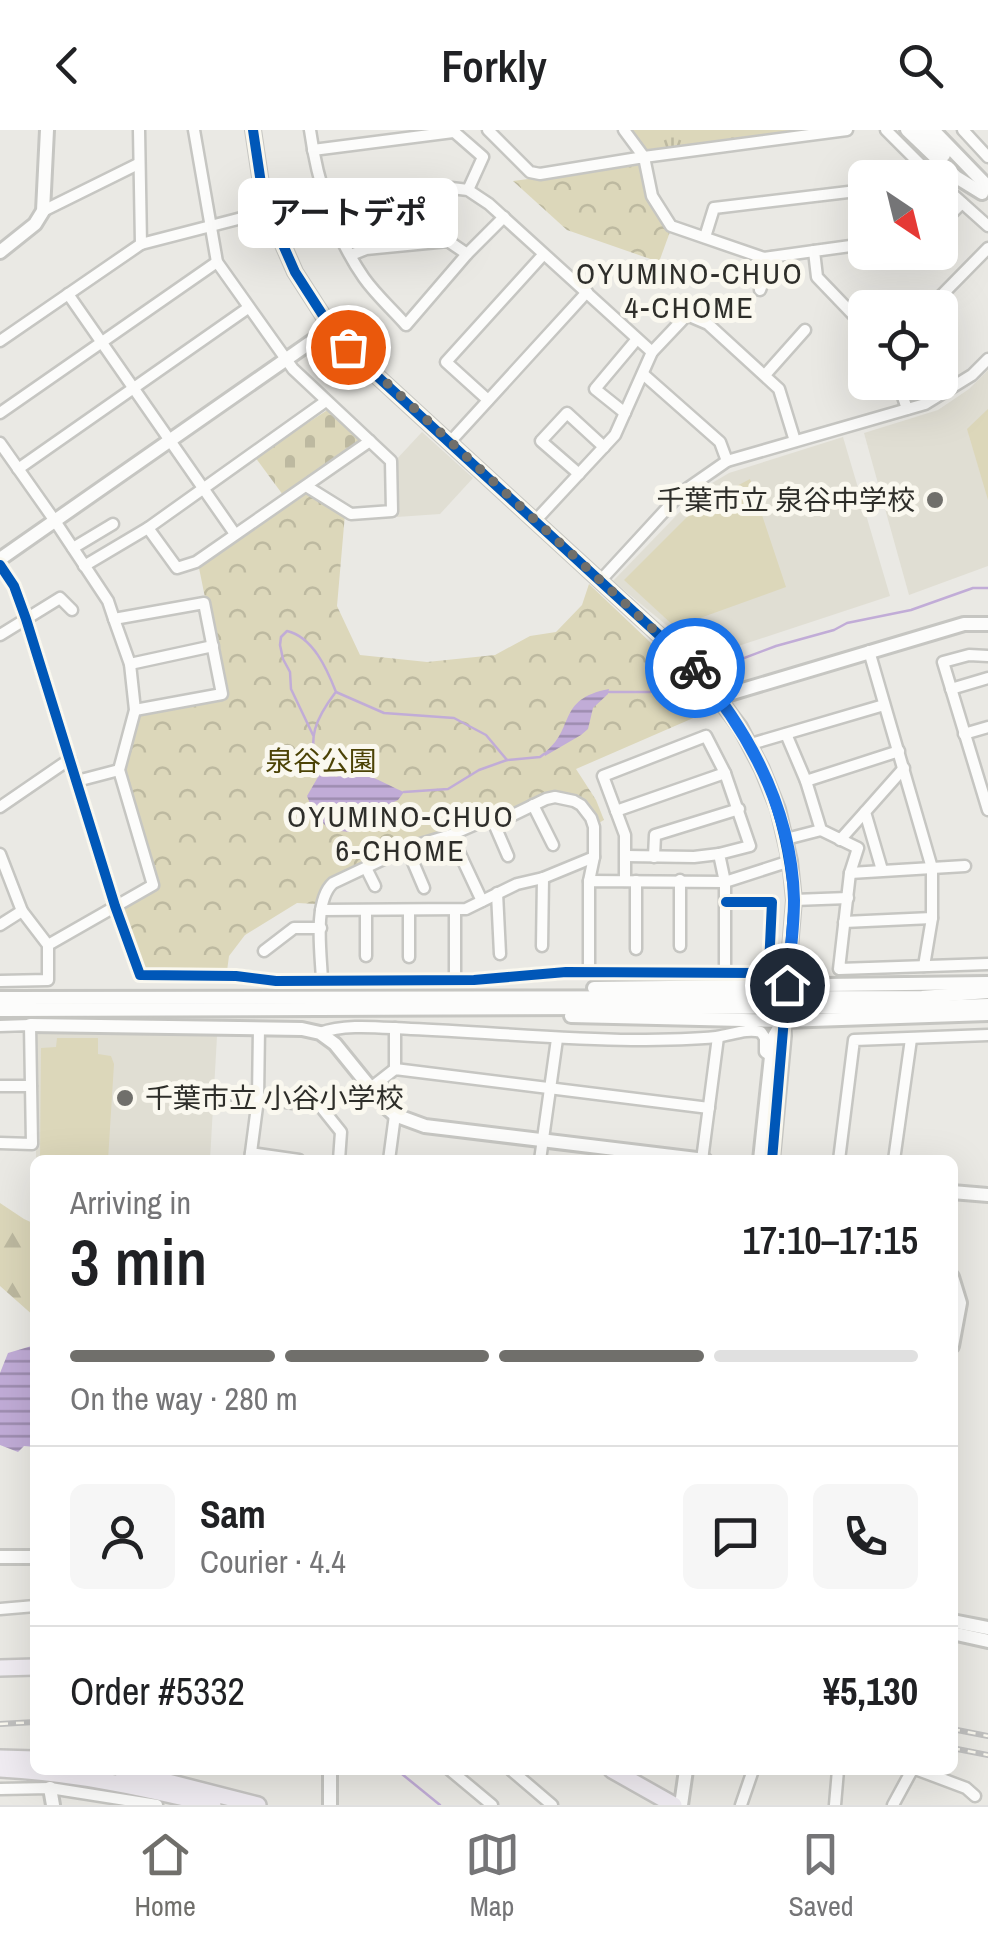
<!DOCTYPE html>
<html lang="en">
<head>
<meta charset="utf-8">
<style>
	body { margin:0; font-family:"Archivo Narrow","Noto Sans JP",sans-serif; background:#f6f6f6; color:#202124; height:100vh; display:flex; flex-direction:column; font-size:38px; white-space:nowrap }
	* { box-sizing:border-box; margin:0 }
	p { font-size:32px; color:#757577 }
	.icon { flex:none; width:55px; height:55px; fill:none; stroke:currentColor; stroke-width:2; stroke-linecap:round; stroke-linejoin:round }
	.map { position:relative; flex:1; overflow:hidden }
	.panel { position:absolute; left:30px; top:1025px; width:928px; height:620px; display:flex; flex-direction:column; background:#fff; border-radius:15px; box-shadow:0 10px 40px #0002 }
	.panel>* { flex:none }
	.needle { width:65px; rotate:145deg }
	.tools { position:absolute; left:848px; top:30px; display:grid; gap:20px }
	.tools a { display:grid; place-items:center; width:110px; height:110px; border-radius:15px; background:#fff; box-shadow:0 10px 40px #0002; font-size:50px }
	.pin { position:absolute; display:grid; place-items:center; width:85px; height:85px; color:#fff; margin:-42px; border:5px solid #fff; border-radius:50%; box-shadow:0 2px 10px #0007 }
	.courier { position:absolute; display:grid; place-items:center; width:100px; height:100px; margin:-50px; border:8px solid #1a73e8; border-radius:50%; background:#fff; color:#222; box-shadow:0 2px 12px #0007 }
	.bubble { position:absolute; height:70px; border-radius:15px; background:#fff; box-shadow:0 10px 40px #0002; font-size:32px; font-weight:600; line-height:70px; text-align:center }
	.summary em { font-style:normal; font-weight:600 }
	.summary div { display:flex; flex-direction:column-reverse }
	.summary { display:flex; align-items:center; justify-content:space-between; height:170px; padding:0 40px }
	h1 { font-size:65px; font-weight:600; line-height:75px }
	.bar { display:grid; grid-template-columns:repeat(4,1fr); gap:15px 10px; align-content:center; height:120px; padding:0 40px }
	.bar i { height:12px; border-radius:8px; background:#e0e0e0 }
	.bar .active { background:#706f6b }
	.bar p { grid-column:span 4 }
	.line { display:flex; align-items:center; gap:25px; padding:0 40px; border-top:2px solid #e0e0e0 }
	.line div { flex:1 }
	.round { display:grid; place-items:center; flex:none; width:105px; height:105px; border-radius:15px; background:#f6f6f6 }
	header { display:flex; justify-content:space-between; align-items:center; height:130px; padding:0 40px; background:#fff; font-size:45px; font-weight:600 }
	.tabs { display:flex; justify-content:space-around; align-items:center; height:140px; border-top:2px solid #e0e0e0; background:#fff; font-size:28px; color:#757577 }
	.tabs a { display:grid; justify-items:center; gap:5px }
	.tabs .active { color:#706f6b }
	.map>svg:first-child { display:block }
</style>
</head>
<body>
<header><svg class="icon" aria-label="back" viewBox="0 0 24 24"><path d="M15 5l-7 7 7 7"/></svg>Forkly<svg class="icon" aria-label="search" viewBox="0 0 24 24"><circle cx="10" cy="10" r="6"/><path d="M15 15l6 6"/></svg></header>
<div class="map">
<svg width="988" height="1675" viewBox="0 0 988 1675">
	<defs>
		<pattern id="grass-tufts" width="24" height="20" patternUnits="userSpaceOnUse" patternTransform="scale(2.5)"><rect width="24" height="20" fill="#dcd7ba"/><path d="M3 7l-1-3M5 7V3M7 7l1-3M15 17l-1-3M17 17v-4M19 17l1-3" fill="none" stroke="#bdb9a0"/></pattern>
		<pattern id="forest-firs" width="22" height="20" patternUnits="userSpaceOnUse" patternTransform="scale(2.5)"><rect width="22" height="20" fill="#dcd7ba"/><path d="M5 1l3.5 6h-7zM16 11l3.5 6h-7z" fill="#bdb9a0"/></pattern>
		<pattern id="cemetery-stones" width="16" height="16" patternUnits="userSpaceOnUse" patternTransform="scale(2.5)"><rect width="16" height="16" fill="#dcd7ba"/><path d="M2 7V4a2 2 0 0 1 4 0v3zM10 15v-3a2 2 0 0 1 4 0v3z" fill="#bdb9a0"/></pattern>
		<pattern id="park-crowns" width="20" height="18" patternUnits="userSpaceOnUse" patternTransform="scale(2.5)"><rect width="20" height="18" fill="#dcd7ba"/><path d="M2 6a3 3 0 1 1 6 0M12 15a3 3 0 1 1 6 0" fill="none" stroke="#bdb9a0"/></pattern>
		<pattern id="water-rules" width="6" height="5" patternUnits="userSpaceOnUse" patternTransform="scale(2.5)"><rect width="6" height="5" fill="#c1acd7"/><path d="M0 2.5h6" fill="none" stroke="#9d8caf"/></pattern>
	</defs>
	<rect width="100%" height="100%" fill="#eae9e4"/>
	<g fill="#e0ded3">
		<path d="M988,240V436L909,465L864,303L938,280L969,259Z"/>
		<path d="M422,302L473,348L440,384L397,387L395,331Z"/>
		<path d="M843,307L890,466L705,527L613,451L702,359L729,343Z"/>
		<path d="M36,900L217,906L210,1030H36Z"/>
	</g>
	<path fill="url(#grass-tufts)" d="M630,0H809L650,23L644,20Z"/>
	<path fill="url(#forest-firs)" d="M0,1073L24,1089L35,1094V1187L0,1156Z"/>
	<path fill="url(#cemetery-stones)" d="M329,279L362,310L283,365L255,327Z"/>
	<g fill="url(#park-crowns)">
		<path d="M643,34L671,99L659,132L567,100L513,51Z"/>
		<path d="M307,360L345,384L337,476L360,525L427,532L495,525L530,506L556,502L582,475L589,454L691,551L714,579L576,639L596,670L604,690L597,694L581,671L566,664L544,665L514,682L447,704L332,750L321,760L317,774L297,773L245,805L229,826L227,841H143L119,779L157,758L122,644L136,585L225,566L198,433Z"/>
	</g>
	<g fill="#dcd7ba">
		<path d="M988,279V370L967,299Z"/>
		<path d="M750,349L786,457L675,497L624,450L697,377Z"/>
		<path d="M57,908H98V924L111,926L114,934L108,1030H40L41,918L56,917Z"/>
	</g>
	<g fill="url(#water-rules)">
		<path d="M609,559L608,564L593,578L588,599L581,605L545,626L544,623C576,599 556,569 609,559Z"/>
		<path d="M318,638L329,641L336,647C362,636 379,652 404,662L398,670L370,683L359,697L350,702L329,700L313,681L307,666L318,647Z"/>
		<path d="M35,1215V1317L24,1316L18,1322L0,1315V1243L8,1223Z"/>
	</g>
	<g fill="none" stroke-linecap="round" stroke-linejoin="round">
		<g stroke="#c1acd7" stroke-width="2.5">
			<path d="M712,537L723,536L776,516L834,500L847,493L911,480L973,458H988"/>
			<path d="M609,562H650L662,554L684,546"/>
			<path d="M313,605L291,559L290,542L283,529L280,515L281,507L287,501C313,507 327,539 336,562L384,583L454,588L486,605L507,630"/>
			<path d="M320,638C305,610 317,587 335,563"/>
			<path d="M404,662L448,659L479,640L507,630L540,627L544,624"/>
			<path d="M397,1640L440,1675"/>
		</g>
		<defs>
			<g id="minor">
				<path d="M139,0L141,114"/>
				<path d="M194,0L217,132L293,239L391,331L392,381L351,384L306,356"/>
				<path d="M310,0C317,51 334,105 364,148C376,165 392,179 406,195L467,124L448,111L366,119L351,125"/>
				<path d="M452,0L483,27L468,60"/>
				<path d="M488,0L530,42L540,44L644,27L652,66L671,96L764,128L814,121"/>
				<path d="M624,0L644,27L847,0"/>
				<path d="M886,0L934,48"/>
				<path d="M963,0L988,27"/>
				<path d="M313,20L453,2"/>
				<path d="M909,48L919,34"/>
				<path d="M940,53L988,96"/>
				<path d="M43,81L138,34"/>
				<path d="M940,95L962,73"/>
				<path d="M705,107L714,78L865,60"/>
				<path d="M865,114L814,121L817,147L865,197"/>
				<path d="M467,124L504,87"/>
				<path d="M760,160L772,127"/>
				<path d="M68,164L235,404"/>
				<path d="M929,178L988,118"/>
				<path d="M0,211L141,114L269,81L443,57L468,60L489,74L652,222L615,305L536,390"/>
				<path d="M652,222L687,185L708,194L779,259L795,311"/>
				<path d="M643,244L720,312L727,331"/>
				<path d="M765,245L805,200"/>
				<path d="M898,252L907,279"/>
				<path d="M488,270L446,232L543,125"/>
				<path d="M0,283L217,132"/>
				<path d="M625,283L595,259L637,209"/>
				<path d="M450,312L587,162"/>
				<path d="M0,313L55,391L108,471L114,489L130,534L135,580L119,640L153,755L48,815"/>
				<path d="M18,339L248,178"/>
				<path d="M579,344L541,311L567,283L604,317"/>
				<path d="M148,398L177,438L196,432L370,311"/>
				<path d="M73,418L113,394"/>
				<path d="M0,435L14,456L26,489L115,776L140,845L236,846L276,851L474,850L566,842L761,843L769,836L772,772H726"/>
				<path d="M84,436L148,398L326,271"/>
				<path d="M601,450L681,363L727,331L925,274L972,245L988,229"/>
				<path d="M114,489L204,473L222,564L135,580"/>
				<path d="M0,505L60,468L72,480"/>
				<path d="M869,521L932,738V788L924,836"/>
				<path d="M988,526L969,525L943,532L988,680"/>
				<path d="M130,534L213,516"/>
				<path d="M951,559L988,548"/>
				<path d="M786,604L806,651L821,700L858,718L850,743L839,839L988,834"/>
				<path d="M964,604L988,597"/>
				<path d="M751,614L884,575"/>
				<path d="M77,651L119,640"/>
				<path d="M806,651L899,621"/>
				<path d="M533,675L553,715"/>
				<path d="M0,677L70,629"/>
				<path d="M616,681L725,643"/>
				<path d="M492,689L508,726"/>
				<path d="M451,705L482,771"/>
				<path d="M786,709L821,700"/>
				<path d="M840,710L865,682"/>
				<path d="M407,718L424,758"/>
				<path d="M0,724L22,781L48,815V850L0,851"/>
				<path d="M626,726L694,727L719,724"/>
				<path d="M654,727L655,705L739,679"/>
				<path d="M366,738L375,756"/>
				<path d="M882,740L865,682L904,638"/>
				<path d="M850,743L965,736"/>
				<path d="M625,751V705L603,646L706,606L725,643L750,716L719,724L725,752V841"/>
				<path d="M497,763L500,824"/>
				<path d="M794,770L848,768"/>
				<path d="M321,780L466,779L517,754L543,748L594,727"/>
				<path d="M455,780V850"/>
				<path d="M844,792L932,788"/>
				<path d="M0,795L22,781"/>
				<path d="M542,816L543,748"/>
				<path d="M680,816V750"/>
				<path d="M636,819V751"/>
				<path d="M264,821L294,798H321"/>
				<path d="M366,826V781"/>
				<path d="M409,827V780"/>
				<path d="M589,842V751L725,752L790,731"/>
				<path d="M322,850C321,824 313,771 333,753L407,718L451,705L483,691L513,685L546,669L555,667L574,671L581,675L591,688L594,697V727L589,751"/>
				<path d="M0,896L30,895L32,1014L0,1013"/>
				<path d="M395,898V939"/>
				<path d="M320,903C346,893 382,898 411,899C485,902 558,909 632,910C660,910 688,910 716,907C732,905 746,898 761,902L765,908V922L771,926"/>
				<path d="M0,956H31"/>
				<path d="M372,957L395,939L709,978"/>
				<path d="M222,963L321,977L341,1002L339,1030"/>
				<path d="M251,1023L299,1030"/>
				<path d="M250,1030L258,969L259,898"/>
				<path d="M389,1030L395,985"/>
				<path d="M540,1030L557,909"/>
				<path d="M702,1030L718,907"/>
				<path d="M839,1030L854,910L988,905"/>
				<path d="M894,1030L911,909"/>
				<path d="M0,1479L35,1476"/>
				<path d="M450,1640L492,1675"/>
				<path d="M511,1640L552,1675"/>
				<path d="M918,1640L966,1658L975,1666"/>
				<path d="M0,1659L50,1658L157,1675"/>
				<path d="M741,1675L753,1640"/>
				<path d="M835,1675L838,1640"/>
				<path d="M893,1675L912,1640"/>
			</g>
			<g id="tertiary">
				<path d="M253,0L262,60L280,108L295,142L331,198L378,247L696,539L740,597L762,639L778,679L790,731L794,770L787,855"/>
				<path d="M907,0L956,47L982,63"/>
				<path d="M920,0L944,25"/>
				<path d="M933,0L988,57"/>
				<path d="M0,122L35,94L43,81L47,0"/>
				<path d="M0,429L331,198"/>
				<path d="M719,567L964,494H988"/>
				<path d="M594,858L988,853"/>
				<path d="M0,868L922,867L988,862"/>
				<path d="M0,880L931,877L988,875"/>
				<path d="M571,886L783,891L988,884"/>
				<path d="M30,895L302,899L320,903L335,914L386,977L395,985L425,996L705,1030"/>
				<path d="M760,1030L773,908L783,891"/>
				<path d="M772,1030L784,906L783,893"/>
				<path d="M952,1062L988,1065"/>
				<path d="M952,1147L960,1173L952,1216"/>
				<path d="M0,1427H35"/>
				<path d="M952,1491L988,1498"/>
				<path d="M952,1503L988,1511"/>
				<path d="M50,1658L53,1675"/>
				<path d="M330,1675V1640"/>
				<path d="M681,1675L686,1640"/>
			</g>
			<g id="primary">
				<path d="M0,1538L35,1537"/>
				<path d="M0,1628L35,1629"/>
				<path d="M0,1639C73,1643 142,1657 213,1675"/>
				<path d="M121,1640L258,1675"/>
				<path d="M612,1640L674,1675"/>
			</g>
		</defs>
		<use href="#minor" stroke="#c6c6c2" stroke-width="15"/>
		<use href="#tertiary" stroke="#c6c6c2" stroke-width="18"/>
		<use href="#primary" stroke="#c6c5c3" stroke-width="20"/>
		<use href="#minor" stroke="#fcfcfb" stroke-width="10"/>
		<use href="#tertiary" stroke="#fcfcfb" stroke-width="12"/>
		<use href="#primary" stroke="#f0ecf2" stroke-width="15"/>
		<defs>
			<g id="rail">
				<path d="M0,1594L35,1592"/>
				<path d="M952,1599L988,1606"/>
				<path d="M952,1618L988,1625"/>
			</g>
		</defs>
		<use href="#rail" stroke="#c0c0bf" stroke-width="6"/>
		<use href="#rail" stroke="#faf8ef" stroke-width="2.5" stroke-dasharray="8" stroke-linecap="butt"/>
		<defs>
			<path id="tertiary-bridge" d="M783,891L787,855"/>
		</defs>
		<use href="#tertiary-bridge" stroke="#c6c6c2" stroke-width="18" stroke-linecap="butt"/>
		<use href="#tertiary-bridge" stroke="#fcfcfb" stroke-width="12"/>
		<defs>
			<g id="cycleway">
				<path d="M253,0L262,60L280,108L295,142L331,198L378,247L696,539C758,614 785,672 794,770L772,1030"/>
				<path d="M0,435L14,456L26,489L115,776L140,845L236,846L276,851L474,850L566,842L761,843L769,836L772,772H726"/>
			</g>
		</defs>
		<use href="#cycleway" stroke="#faf8ef" stroke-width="16"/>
		<use href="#cycleway" stroke="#0057b8" stroke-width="10"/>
	</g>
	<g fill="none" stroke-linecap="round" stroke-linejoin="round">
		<path stroke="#706f6b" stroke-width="10" stroke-dasharray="0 18" d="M348,217L695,538"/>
		<path stroke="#1a73e8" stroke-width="12" d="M695,538C750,603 792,682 794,770C794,798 790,827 787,855"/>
	</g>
	<g fill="#706f6b" stroke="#faf8ef" stroke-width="4">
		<circle cx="935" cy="370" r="10"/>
		<circle cx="125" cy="968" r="10"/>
	</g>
	<g text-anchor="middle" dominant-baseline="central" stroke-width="10" stroke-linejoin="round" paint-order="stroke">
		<g font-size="28" fill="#2e2e2a" stroke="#faf8ef" text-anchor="end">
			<text x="915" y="370">千葉市立 泉谷中学校</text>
			<text x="145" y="968" text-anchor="start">千葉市立 小谷小学校</text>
		</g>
		<g font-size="28" fill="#4c4306" stroke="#faf8ef">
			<text x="321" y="631">泉谷公園</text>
		</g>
		<g font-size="30" letter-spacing="2.5" fill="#2e2e2a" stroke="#faf8ef">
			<text x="690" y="143">OYUMINO-CHUO<tspan x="690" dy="34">4-CHOME</tspan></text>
			<text x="401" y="686">OYUMINO-CHUO<tspan x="401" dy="34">6-CHOME</tspan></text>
		</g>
	</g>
</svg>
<div class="tools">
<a><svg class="needle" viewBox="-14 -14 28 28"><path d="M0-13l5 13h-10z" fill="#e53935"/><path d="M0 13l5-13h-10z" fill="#757577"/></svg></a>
<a><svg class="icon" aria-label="locate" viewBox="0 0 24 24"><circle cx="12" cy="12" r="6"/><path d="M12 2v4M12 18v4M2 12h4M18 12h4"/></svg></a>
</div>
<div class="pin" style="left:348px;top:217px;background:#ea580c"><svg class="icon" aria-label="bag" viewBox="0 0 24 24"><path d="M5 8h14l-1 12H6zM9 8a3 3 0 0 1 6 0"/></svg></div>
<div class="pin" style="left:787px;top:855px;background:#1f2937"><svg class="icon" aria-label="home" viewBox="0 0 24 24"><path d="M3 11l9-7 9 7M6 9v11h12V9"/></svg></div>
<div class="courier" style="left:695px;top:538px"><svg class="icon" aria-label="bike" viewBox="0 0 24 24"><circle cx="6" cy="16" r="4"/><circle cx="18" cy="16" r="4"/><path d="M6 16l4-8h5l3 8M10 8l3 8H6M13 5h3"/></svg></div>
<div class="bubble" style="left:238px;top:48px;width:220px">アートデポ</div>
<section class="panel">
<div class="summary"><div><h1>3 min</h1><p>Arriving in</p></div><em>17:10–17:15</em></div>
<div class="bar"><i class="active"></i><i class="active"></i><i class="active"></i><i></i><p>On the way · 280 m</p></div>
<div class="line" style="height:180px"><a class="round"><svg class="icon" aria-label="person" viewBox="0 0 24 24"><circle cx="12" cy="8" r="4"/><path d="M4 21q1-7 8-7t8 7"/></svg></a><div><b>Sam</b><p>Courier · 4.4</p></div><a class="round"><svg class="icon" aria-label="chat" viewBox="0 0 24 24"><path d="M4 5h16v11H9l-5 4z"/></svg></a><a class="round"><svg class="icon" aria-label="phone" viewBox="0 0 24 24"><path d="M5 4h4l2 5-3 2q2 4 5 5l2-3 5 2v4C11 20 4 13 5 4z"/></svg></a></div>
<div class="line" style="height:130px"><div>Order #5332</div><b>¥5,130</b></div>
</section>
</div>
<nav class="tabs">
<a class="active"><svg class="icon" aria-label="home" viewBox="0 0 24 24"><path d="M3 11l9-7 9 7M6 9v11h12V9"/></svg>Home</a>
<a><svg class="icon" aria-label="map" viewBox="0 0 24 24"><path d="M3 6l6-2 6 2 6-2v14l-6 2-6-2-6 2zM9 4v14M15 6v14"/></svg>Map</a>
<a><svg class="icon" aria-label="saved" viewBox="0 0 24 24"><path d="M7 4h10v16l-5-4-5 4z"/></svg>Saved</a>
</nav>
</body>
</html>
